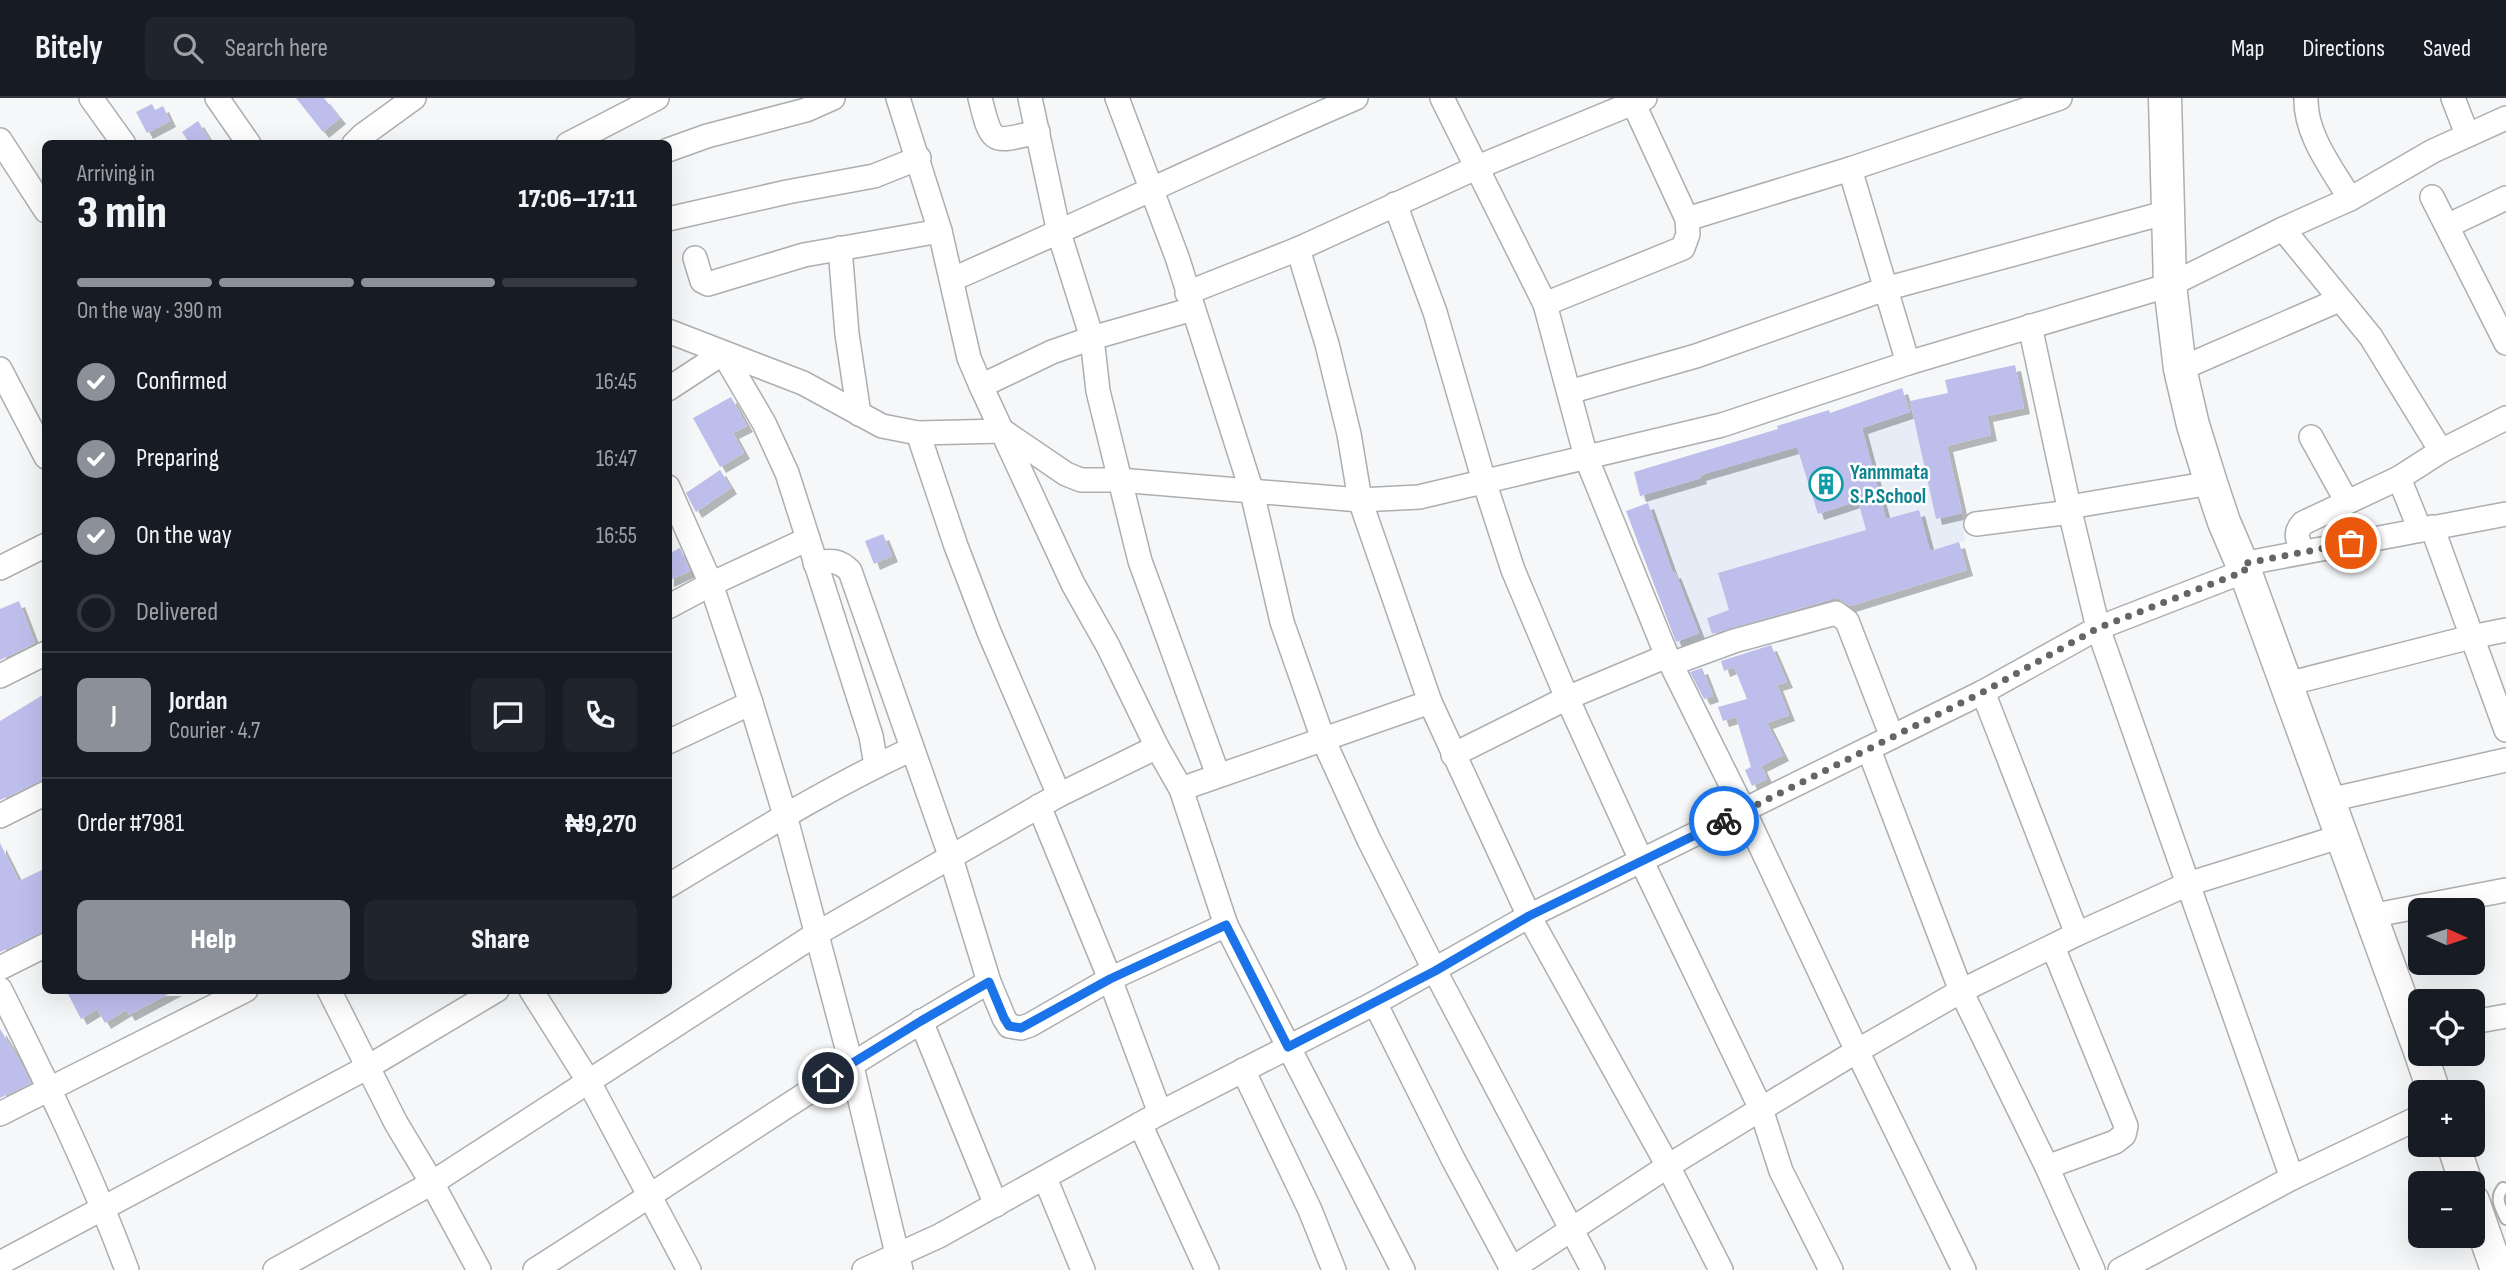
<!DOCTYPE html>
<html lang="en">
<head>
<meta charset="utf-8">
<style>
	body { margin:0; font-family:"Sofia Sans Condensed",sans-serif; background:#20242c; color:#f1f3f6; height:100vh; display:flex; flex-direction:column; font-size:26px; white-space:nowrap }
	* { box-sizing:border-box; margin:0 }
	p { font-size:23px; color:#9ea1a6 }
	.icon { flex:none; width:38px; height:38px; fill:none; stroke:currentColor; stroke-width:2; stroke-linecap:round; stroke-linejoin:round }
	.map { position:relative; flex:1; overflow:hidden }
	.drawer { position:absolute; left:42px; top:42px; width:630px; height:854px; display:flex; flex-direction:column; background:#171b24; border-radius:10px; box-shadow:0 7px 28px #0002 }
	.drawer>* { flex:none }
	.needle { width:46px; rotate:93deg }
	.controls { position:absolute; left:2408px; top:800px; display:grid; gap:14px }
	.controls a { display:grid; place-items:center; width:77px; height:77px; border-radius:10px; background:#171b24; box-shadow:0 7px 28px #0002; font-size:35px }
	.pin { position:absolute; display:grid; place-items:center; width:60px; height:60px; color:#fff; margin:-30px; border:4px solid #fff; border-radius:50%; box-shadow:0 2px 7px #0007 }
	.courier { position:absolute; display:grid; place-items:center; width:70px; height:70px; margin:-35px; border:5px solid #1a73e8; border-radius:50%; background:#fff; color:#222; box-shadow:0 2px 9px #0007 }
	.summary em { font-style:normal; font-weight:800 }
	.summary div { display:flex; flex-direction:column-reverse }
	.summary { display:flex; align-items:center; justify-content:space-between; height:119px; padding:0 35px }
	h1 { font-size:46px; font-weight:800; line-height:52px }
	.bar { display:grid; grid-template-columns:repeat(4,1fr); gap:10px 7px; align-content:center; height:84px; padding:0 35px }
	.bar i { height:9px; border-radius:5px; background:#363941 }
	.bar .selected { background:#8c9099 }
	.bar p { grid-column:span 4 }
	.line { display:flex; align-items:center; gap:18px; padding:0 35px; border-top:2px solid #363941 }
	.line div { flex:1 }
	.round { display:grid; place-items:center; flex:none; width:74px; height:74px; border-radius:10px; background:#20242c }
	ol { padding:0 35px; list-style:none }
	li { display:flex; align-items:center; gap:21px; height:77px }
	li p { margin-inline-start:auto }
	li .icon { padding:7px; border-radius:50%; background:#8c9099; color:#fff; stroke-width:4 }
	li:last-child { color:#9ea1a6 }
	li i { width:38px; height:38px; border:4px solid #363941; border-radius:50% }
	.button { display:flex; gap:14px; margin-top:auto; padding:14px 35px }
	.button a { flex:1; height:80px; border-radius:10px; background:#8c9099; color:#fff; font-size:28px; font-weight:800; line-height:80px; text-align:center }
	.button a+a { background:#20242c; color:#f1f3f6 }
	header { display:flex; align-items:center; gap:42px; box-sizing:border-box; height:98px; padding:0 35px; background:#171b24; border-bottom:2px solid #363941 }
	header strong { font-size:33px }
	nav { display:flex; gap:38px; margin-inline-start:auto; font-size:24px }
	.search { width:490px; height:63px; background:#20242c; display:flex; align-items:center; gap:18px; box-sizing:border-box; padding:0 24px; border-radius:10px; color:#9ea1a6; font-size:26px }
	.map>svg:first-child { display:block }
</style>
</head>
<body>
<header>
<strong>Bitely</strong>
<div class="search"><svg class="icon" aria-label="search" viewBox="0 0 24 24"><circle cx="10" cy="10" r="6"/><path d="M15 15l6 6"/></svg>Search here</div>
<nav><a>Map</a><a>Directions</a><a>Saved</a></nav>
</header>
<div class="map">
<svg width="2506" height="1172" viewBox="0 0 2506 1172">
	<defs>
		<filter id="shadow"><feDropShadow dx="6" dy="6" stdDeviation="0" flood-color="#0004"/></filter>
	</defs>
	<rect width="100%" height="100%" fill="#f6f7f9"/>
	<path fill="#e7edf6" d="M1913,313L1962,415L1965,443L1707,519L1714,541L1678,556L1674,545L1698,535L1670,468L1648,406L1640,398L1701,380L1710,374L1836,336L1848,335Z"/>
	<g fill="#bdbeec" filter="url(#shadow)">
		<path d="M296,0H324L340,20L323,34Z"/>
		<path d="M152,6L155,12L163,8L170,23L147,35L136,14Z"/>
		<path d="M198,23L212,46H190L182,34Z"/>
		<path d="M2015,267L2024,310L1987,318L1991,337L1947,348L1962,415L1936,421L1910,303L1948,295L1945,282Z"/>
		<path d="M1902,290L1910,314L1862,330L1886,421L1919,412L1930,453L1959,444L1967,472L1850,508L1839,501H1832L1712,536L1707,520L1729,512L1718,475L1866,432L1858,403L1818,416L1797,349L1700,377L1701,380L1640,398L1634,374L1778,331L1777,328L1829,312L1830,315Z"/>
		<path d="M731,299L747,328L733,335L744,355L720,369L693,320Z"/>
		<path d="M720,372L731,390L696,414L686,395Z"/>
		<path d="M1648,405L1673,475L1675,474L1699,535L1676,544L1626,413Z"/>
		<path d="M883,436L892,458L874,466L865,443Z"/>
		<path d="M680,450L690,473L668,483V456Z"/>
		<path d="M19,503L35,545L0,562V511Z"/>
		<path d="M1771,547L1787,584L1777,587L1789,617L1767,625L1783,657L1761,668L1767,681L1752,688L1745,672L1751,669L1736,619L1723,623L1718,609L1747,601L1734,569L1724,573L1721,563Z"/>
		<path d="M1702,570L1713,598L1704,601L1690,574Z"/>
		<path d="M46,595V681L0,702V623Z"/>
		<path d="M0,745L19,783L46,770V833L0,854Z"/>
		<path d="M66,892H176L129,917L126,912L105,925L97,911L81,921Z"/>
		<path d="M0,931L18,960L31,985L0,1000Z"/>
	</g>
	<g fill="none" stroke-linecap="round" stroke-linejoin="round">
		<defs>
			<path id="lane" d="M2503,1090C2494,1101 2501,1110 2506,1121"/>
			<g id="street">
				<path d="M91,0L124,46"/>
				<path d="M217,0L249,46"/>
				<path d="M898,0L940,133L969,260L981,288L1073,486L1108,548L1157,649L1181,691L1226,827L1403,1172"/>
				<path d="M980,0C992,49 992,44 1038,34"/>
				<path d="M1030,0L1059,135L1092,240L1098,293L1140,463L1218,677"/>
				<path d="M1117,0L1177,159L1252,394L1282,524L1323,641L1369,742L1435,873L1593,1172"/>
				<path d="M1442,0L1545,206L1586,359L1667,558L1744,713L1857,953L1761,1011L1781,1073L1831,1172"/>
				<path d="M2306,0C2305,37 2332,70 2350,101"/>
				<path d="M2453,0L2467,36"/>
				<path d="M0,42L46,113"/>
				<path d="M354,46L363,37L414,0"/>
				<path d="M568,46L657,0"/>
				<path d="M668,52L707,38L806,12L833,0"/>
				<path d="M1850,71L1908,265"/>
				<path d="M2432,99L2506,245"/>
				<path d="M1395,106L1435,214L1484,383L1513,472L1567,600L1642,764L1761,1011L1668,1068L1510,1172"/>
				<path d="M668,121L787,94L874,78L919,60"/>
				<path d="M1687,121L1850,71L2060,0"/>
				<path d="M2447,128L2506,100"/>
				<path d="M2283,131L2371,239L2441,353"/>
				<path d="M840,150L847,236L859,316"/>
				<path d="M1298,151L1327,246L1349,336L1360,402L1430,604L1529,818L1668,1068L1721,1172"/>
				<path d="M695,160L702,183L708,186L804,157L940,133"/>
				<path d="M953,181C1088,122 1220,58 1356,0"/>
				<path d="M1187,195L1298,151L1478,69L1645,0"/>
				<path d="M1545,206L1683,150L1688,136L1687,121L1631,0"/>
				<path d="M2030,228L2069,409"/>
				<path d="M668,233L803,285L882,328L918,335L1003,333L1066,376L1081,382H1119L1360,402L1419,399L1722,327L1908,265L2170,187L2283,131L2350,101L2433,53L2506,20"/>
				<path d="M0,271L46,359"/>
				<path d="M2180,271L2339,202"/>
				<path d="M981,288L1052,254L1092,240L1193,211"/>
				<path d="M668,291L723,255L764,325L787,375L871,638L876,667"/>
				<path d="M1569,294L1696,258L1885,191L2168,114"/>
				<path d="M918,335L956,448L989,534L1059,697"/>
				<path d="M2311,339L2347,404"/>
				<path d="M2399,380L2420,432"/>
				<path d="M668,389L711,486L751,605L785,717L851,965L901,1172"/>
				<path d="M1976,426L2071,414"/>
				<path d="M2432,429L2506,632"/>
				<path d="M2304,454C2298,443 2293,436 2303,425L2399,380L2441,353L2506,320"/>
				<path d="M815,465C830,463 838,461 850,473L951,760L989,884L1004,920L1009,928L1021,930L1030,927L1110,881L1226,827"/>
				<path d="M2242,466L2506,416"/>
				<path d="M0,470L46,447"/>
				<path d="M2245,473L2098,530L2188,786L2342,738"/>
				<path d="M668,509L711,486L808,441"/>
				<path d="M1671,566L1734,543L1836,515L1847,523L1892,639L1983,594L2098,530L2069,409L2211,385"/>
				<path d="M0,578L46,555"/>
				<path d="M2287,586L2471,539L2506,532"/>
				<path d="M1983,594L2077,836L2188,786L2292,1080L2420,1019"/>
				<path d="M668,644L751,605"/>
				<path d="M1869,652L1961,893L1857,953L1964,1172"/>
				<path d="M1453,657L1567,600L1667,558"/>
				<path d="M1181,691L1430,604"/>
				<path d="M2329,702L2506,662"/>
				<path d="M1039,708L1110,881L1160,1015"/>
				<path d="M0,718L46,695"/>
				<path d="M668,788C748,740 827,690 912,651"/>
				<path d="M2370,818L2506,792"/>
				<path d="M2077,836L1961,893L2047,1069L2093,1172"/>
				<path d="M0,870L46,847"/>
				<path d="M0,891C46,983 91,1075 127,1172"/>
				<path d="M329,892L396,1025L432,1085L479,1172"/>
				<path d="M531,892L589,984L689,1172"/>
				<path d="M1375,905L1453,1061L1512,1171"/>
				<path d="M921,923L996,1107"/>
				<path d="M2473,924L2506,918"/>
				<path d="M1243,972L1310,1112L1334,1172"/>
				<path d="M0,1016L246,892"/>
				<path d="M1140,1026L1207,1172"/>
				<path d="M2047,1069L2115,1044L2124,1037L2126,1028L2053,849"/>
				<path d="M1045,1080L1083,1172"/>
				<path d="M0,1165L368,969L497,892"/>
				<path d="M275,1172L432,1085L816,836L1059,697L1157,649"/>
				<path d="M535,1172C686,1076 833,973 989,884"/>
				<path d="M864,1172L939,1138L1160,1015L1375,905L1529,818L1892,639"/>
				<path d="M2120,1172L2292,1080"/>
			</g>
			<g id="secondary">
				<path d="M2165,0L2170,187L2180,271L2193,327L2211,385L2224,424L2245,473L2420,953"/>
				<path d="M2421,956L2434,994"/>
				<path d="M2453,1046L2466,1085"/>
				<path d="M2473,1103L2497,1172"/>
			</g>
		</defs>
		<use href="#lane" stroke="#adaeb0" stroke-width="14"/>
		<use href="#street" stroke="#adaeb0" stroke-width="26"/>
		<use href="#secondary" stroke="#adaeb0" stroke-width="35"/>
		<use href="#lane" stroke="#fff" stroke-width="10"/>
		<use href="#street" stroke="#fff" stroke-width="23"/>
		<use href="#secondary" stroke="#fff" stroke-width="32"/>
	</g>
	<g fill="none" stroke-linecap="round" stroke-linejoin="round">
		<path stroke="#646567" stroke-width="7" stroke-dasharray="0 12.6" d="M1724,723L1983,594L2098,530L2245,473L2242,466L2351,445"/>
		<path stroke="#1a73e8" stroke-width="9" d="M828,980L921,923L989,884L1004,920L1009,928L1021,930L1110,881L1226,827L1288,949L1435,873L1529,818L1724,723"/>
	</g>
	<defs>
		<symbol id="building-ring" viewBox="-11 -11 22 22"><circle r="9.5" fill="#fff" stroke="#0f9aa8" stroke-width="1.5"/><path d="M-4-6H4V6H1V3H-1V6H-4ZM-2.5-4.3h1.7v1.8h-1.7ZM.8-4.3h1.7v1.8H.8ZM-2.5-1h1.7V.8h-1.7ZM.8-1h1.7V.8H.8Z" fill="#0f9aa8"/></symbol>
	</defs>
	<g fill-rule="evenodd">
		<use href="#building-ring" x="1807" y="367" width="38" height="38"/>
	</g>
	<g text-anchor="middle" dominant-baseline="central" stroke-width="5" stroke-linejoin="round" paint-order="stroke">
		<g font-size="21" font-weight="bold" fill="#0d838f" stroke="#fff" text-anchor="start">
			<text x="1850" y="374">Yanmmata<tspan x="1850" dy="24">S.P.School</tspan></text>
		</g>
	</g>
</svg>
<div class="controls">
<a><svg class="needle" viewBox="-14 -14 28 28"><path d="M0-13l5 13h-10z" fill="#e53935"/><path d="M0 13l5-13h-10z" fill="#9ea1a6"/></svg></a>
<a><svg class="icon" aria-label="locate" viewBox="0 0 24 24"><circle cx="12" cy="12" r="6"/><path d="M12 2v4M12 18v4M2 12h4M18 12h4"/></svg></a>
<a>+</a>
<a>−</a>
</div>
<div class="pin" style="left:2351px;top:445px;background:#ea580c"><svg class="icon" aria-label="bag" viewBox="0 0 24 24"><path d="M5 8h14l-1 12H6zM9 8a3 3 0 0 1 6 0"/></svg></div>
<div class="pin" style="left:828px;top:980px;background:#1f2937"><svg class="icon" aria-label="home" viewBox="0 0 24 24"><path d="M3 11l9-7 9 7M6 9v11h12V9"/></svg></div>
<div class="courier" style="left:1724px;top:723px"><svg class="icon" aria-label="bike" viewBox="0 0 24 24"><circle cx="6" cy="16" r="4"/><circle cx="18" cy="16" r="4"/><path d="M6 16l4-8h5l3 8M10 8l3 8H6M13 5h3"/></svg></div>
<section class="drawer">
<div class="summary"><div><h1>3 min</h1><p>Arriving in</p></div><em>17:06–17:11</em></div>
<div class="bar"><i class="selected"></i><i class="selected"></i><i class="selected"></i><i></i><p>On the way · 390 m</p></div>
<ol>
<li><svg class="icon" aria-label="check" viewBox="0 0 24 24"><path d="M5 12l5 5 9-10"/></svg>Confirmed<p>16:45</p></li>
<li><svg class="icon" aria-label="check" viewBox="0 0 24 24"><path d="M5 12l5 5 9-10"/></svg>Preparing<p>16:47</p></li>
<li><svg class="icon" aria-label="check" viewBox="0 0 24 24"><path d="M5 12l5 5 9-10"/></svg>On the way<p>16:55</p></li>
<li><i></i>Delivered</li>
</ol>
<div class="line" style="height:126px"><b class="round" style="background:#8c9099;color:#fff">J</b><div><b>Jordan</b><p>Courier · 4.7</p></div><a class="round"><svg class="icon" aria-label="chat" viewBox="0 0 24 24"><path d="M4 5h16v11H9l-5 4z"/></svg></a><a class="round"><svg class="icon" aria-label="phone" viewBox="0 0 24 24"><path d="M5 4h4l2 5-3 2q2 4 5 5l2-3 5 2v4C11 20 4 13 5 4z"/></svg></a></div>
<div class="line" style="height:91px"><div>Order #7981</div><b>₦9,270</b></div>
<div class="button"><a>Help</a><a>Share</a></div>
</section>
</div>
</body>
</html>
